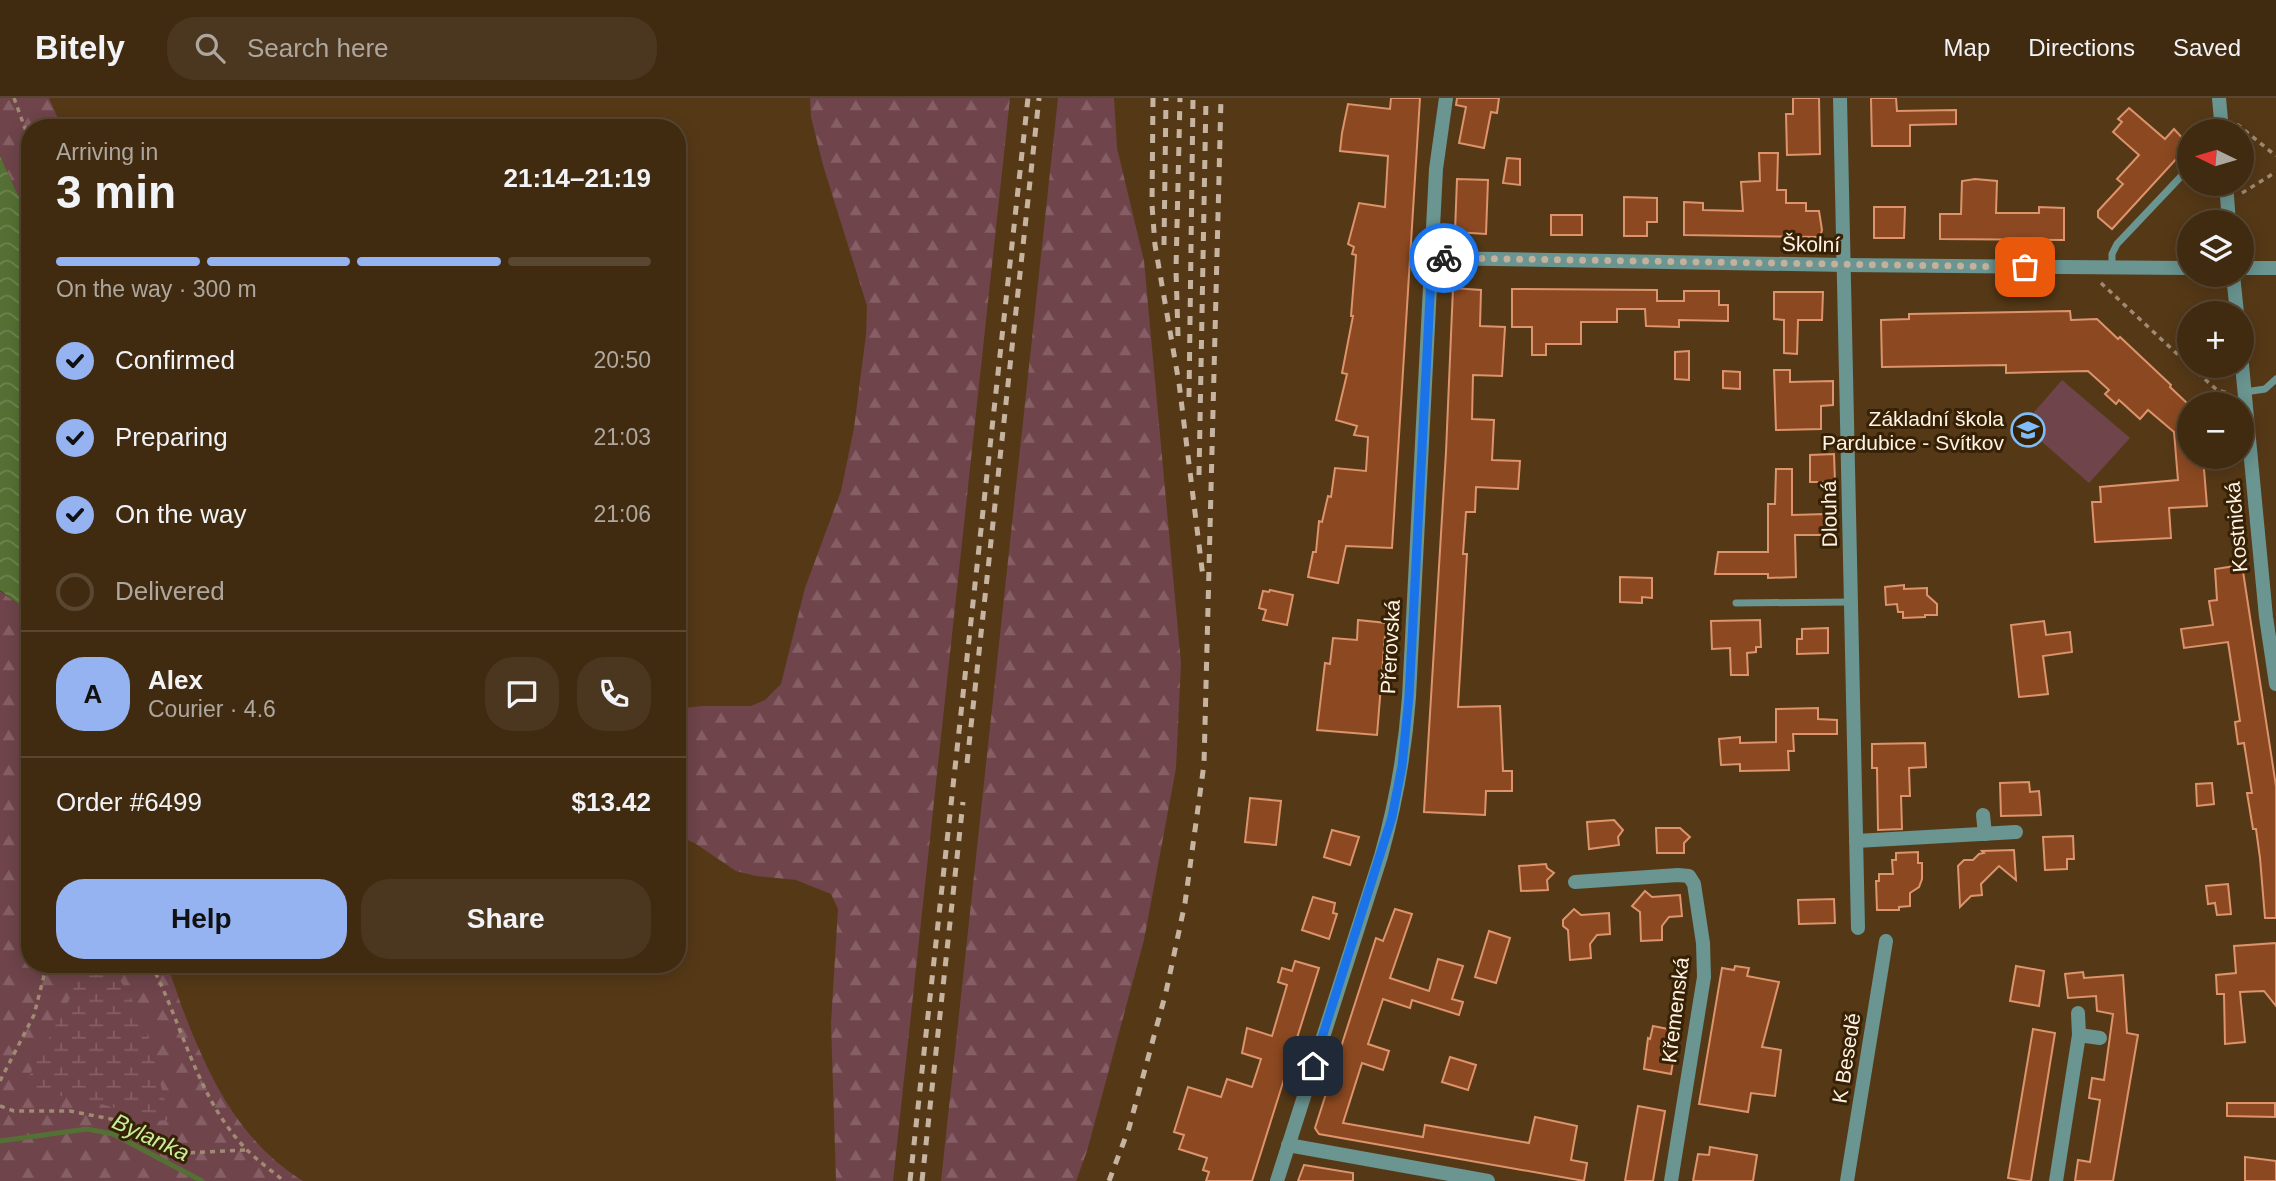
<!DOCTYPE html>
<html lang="en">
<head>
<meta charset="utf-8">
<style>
	body { margin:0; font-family:Helvetica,sans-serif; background:#4b371f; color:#f1f3f6; height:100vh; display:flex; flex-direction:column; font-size:26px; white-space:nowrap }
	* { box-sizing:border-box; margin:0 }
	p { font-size:23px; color:#aea79f }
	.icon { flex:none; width:38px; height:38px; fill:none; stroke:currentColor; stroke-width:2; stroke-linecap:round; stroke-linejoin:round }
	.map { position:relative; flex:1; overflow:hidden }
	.sheet { position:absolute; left:21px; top:21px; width:665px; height:854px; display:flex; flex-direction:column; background:#402b11; border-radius:28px; box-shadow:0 4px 18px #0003,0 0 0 2px #594731 }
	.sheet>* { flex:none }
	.needle { width:46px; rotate:275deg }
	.fabs { position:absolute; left:2177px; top:21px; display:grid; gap:14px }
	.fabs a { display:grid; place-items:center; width:77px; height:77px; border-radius:50%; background:#402b11; box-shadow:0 4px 18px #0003,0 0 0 2px #594731; font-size:35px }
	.pin { position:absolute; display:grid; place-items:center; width:60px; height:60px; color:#fff; margin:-30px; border-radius:14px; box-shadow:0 4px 10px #0006 }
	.courier { position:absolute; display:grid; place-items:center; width:70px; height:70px; margin:-35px; border:5px solid #1a73e8; border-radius:50%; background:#fff; color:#222; box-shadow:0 2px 9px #0007 }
	.head em { font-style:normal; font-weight:700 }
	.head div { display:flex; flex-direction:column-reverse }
	.head { display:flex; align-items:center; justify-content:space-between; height:119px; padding:0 35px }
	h1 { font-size:46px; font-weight:700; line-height:52px }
	.bar { display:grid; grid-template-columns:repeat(4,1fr); gap:10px 7px; align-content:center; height:84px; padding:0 35px }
	.bar i { height:9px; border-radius:5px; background:#594731 }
	.bar .selected { background:#95b2f1 }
	.bar p { grid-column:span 4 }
	.line { display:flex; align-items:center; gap:18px; padding:0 35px; border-top:2px solid #594731 }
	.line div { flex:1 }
	.round { display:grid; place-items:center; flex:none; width:74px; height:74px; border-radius:28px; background:#4b371f }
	ol { padding:0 35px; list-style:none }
	li { display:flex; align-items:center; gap:21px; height:77px }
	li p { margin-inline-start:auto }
	li .icon { padding:7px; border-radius:50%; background:#95b2f1; color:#111; stroke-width:4 }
	li:last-child { color:#aea79f }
	li i { width:38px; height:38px; border:4px solid #594731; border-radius:50% }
	.action { display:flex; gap:14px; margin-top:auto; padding:14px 35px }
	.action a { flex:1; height:80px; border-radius:28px; background:#95b2f1; color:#111; font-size:28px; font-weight:700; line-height:80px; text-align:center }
	.action a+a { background:#4b371f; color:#f1f3f6 }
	header { display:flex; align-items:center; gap:42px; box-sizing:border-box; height:98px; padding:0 35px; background:#402b11; border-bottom:2px solid #594731 }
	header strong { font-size:33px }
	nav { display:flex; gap:38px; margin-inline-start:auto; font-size:24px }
	.search { width:490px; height:63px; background:#4b371f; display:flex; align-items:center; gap:18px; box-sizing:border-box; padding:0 24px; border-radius:28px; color:#aea79f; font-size:26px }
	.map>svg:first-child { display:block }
</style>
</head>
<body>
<header>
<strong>Bitely</strong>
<div class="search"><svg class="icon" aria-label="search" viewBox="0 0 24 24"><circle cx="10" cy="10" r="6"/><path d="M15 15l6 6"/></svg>Search here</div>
<nav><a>Map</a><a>Directions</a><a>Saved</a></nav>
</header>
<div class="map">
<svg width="2276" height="1083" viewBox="0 0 2276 1083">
	<defs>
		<pattern id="forest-firs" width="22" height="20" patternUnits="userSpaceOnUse" patternTransform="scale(1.75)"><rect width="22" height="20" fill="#6f444b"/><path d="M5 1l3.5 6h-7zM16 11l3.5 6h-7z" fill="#855f65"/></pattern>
		<pattern id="wetland-marsh" width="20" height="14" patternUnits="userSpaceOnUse" patternTransform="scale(1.75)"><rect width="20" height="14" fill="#6f444b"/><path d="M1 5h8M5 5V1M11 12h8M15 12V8" fill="none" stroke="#855f65"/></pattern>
		<pattern id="water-waves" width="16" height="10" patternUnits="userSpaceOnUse" patternTransform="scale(1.75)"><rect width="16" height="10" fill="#557034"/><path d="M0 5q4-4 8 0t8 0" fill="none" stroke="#6e8551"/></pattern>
	</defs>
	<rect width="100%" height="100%" fill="#553917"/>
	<g fill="url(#forest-firs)">
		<path d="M0,0H49L62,30H30V141L24,110L0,58Z"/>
		<path d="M810,0H1010L893,1083H836L831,925L838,811L831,796L796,782L756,778L736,773L696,746L677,737V611L702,608H751L765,602L781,586L805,490L841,393L854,330L866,237L867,208L823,67L811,19Z"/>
		<path d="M1058,0H1114L1117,50L1144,163L1181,565L1176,670L1144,842L1087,1053L1076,1083H941Z"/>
		<path d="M0,493L30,515V866H166C174,883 178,900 185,917C211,984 241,1044 303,1083H0Z"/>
	</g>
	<path fill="url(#wetland-marsh)" d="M81,866H110L132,902L147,935L170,1022L152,1023L120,1011L76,1000L37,995L30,990L29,978L72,896Z"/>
	<path fill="#6f444b" d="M2062,282L2130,340L2089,385L2023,327Z"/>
	<path fill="url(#water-waves)" d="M0,58L24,110L30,141V515L0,492Z"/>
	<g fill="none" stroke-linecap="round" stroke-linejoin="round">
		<path stroke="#557034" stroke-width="5" d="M0,1043L87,1031L113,1036L202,1083"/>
	</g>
	<g fill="#8c4921" stroke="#dd936b" stroke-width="2">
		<path d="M1391,0H1420L1392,450L1346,448L1338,485L1308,479L1313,454H1316L1319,423L1322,424L1328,398L1331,399L1335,370L1366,373L1368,339L1354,337L1357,328L1336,322L1347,276L1342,275L1353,218H1351L1356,157L1352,156L1354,149L1348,146L1359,105L1385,109L1388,58L1340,53L1342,35L1348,6L1390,11Z"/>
		<path d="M1457,0H1499L1497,15L1491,14L1484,50L1459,45L1466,9L1456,7Z"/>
		<path d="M1793,0H1819L1820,56L1787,57L1786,16H1793Z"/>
		<path d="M1871,0H1896L1897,13L1956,12V26L1910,27V48H1872Z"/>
		<path d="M2129,10L2165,41L2174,31L2189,47L2112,131L2098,119V113L2123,86L2117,81L2139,57L2113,34L2122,24L2118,21Z"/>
		<path d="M1759,55H1778L1777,92H1786V105H1806V113H1819L1822,132L1820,139L1684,137V104L1703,105V112L1743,113L1741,84L1760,83Z"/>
		<path d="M1507,60L1520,61V87L1503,85Z"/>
		<path d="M1457,81L1488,82L1486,136L1455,134Z"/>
		<path d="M1975,81L1997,83L1996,115H2039V109L2064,110V142L1940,141V116H1961L1962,83Z"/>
		<path d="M1624,99L1657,100V124H1647V138H1624Z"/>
		<path d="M1874,109H1905L1904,140H1874Z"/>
		<rect x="1551" y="117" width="31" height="20"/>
		<path d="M1453,190L1481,192L1480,228L1505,229L1502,278L1473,277L1472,321L1494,322L1492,362L1520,363L1518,391L1476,389L1475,414H1466L1463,456H1467L1458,609L1500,608L1503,673H1512V693H1486L1485,717L1424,714L1446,354Z"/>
		<path d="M1512,191L1657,192V203H1684V193H1719V207H1728V223L1679,222V229L1646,228L1645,211H1617V224H1581V246H1546V257H1532V229H1512Z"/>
		<path d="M1774,194H1823L1822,222H1798L1797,256L1784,255V222L1774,221Z"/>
		<path d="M2070,213L2071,222L2097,221L2118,241L2120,239L2171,287L2170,289L2189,307V359H2203L2207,408L2169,410L2171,440L2095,444L2092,404H2101L2100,389L2178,382L2174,334L2148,312L2140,321L2119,302L2116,306L2105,296L2109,292L2088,273L2006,275V267L1882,269L1881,222L1909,221V216Z"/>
		<path d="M1689,253V282L1675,281V254Z"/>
		<path d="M1774,272H1790V284L1833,283V307L1821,308V331L1776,332Z"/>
		<path d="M1723,273L1740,274V291L1723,290Z"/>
		<path d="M1834,356L1835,384H1810V357Z"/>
		<path d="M1776,371H1792V417L1826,416V437H1795L1796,479L1768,480V476H1715L1718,454H1768V406H1775Z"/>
		<path d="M2242,467L2276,688V820H2265L2260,760L2256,731H2253L2247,695H2252L2244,645L2238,646L2235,624L2240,623L2228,544L2184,550L2181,531L2213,527L2209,503L2217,502L2215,471Z"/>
		<path d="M1620,479L1652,480V500L1642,499V505L1620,504Z"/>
		<path d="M1904,487V491L1927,490V497L1937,506V517H1925V519L1903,520V514H1898L1897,506L1886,507L1885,489Z"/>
		<path d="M1270,492L1293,497L1287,527L1263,522L1266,512L1259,510L1263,493L1269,494Z"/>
		<path d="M1358,522L1386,525L1377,637L1317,632L1325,565L1330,566L1333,540L1357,542Z"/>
		<path d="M1760,522L1761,549H1756V554L1747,555L1748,577H1731L1730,550L1712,551L1711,523Z"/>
		<path d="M2044,523L2046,537L2070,534L2072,554L2043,558L2048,596L2019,599L2011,527Z"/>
		<path d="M1828,530V555L1797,556V541H1802V531Z"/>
		<path d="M1818,610V621L1837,622V636H1793L1794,653H1788L1789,672L1740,673V666L1721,667L1719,641L1740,639V645L1776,644V611Z"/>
		<path d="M1925,645L1926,669L1909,670L1910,698H1901L1902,731L1878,732L1877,670H1872V646Z"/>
		<path d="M2029,684L2030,694L2039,693L2041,717L2001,718L2000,685Z"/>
		<path d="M2212,685L2214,706L2197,708L2196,686Z"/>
		<path d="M1250,700L1281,703L1276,747L1245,744Z"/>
		<path d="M1614,722L1623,732L1618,739L1619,747L1589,751L1587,724Z"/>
		<path d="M1656,730H1680L1690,739L1684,745V755H1657Z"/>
		<path d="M1332,732L1359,739L1350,767L1324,759Z"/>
		<path d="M2073,738L2074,761H2067V771L2045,772L2043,739Z"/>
		<path d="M2014,752L2016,782L1999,768L1981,786L1982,797L1971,798L1960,809L1958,768L1964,762H1973L1979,756L1984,755L1982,753Z"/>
		<path d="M1918,754V765H1922V781L1919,789L1910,795V808L1899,809V812H1877L1876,783H1879V776H1893L1892,762H1896V755Z"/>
		<path d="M1546,766L1547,770L1554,775L1547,782L1548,792L1521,793L1519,768Z"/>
		<path d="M2228,786L2231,816L2217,817L2215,805L2208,806L2206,788Z"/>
		<path d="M1645,793L1652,799L1680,797L1682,818L1669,819L1662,828V842L1641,843L1640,814L1632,808Z"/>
		<path d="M1313,799L1335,805L1333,815L1337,816L1329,841L1302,832Z"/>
		<path d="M1834,801L1835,825L1799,826L1798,802Z"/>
		<path d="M1395,811L1412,816L1390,880L1429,893L1438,861L1463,868L1452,901L1463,904L1459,917L1412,902L1410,910L1383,901L1368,946L1389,953L1383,972L1362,965L1343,1025L1423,1039L1425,1027L1529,1045L1535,1019L1577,1028L1571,1062L1587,1065L1584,1083L1319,1036L1315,1030L1376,840L1383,843Z"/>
		<path d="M1574,811L1581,817L1609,815L1610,836L1597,837L1590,846L1591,860L1570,862L1568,832L1563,828V822Z"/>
		<path d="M1489,833L1510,840L1496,885L1475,879Z"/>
		<path d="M2276,845V908L2264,893L2240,894L2245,944L2225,946L2224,896H2217L2216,877L2236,875L2234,848Z"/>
		<path d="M1295,863L1319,870L1252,1083H1206L1209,1074L1203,1072L1207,1060L1179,1051L1184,1037L1174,1034L1188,989L1221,999L1227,981L1252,989L1261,961L1242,955L1247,930L1272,938L1287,887L1278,884L1282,870L1292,873Z"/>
		<path d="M1735,868L1749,870L1747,878L1779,884L1762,949L1781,952L1775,998L1751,995L1748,1014L1699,1006L1722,870L1734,872Z"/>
		<path d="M2016,868L2044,873L2039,908L2010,903Z"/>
		<path d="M2083,874L2084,880L2123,877L2127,935L2138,937L2113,1083H2075L2078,1062L2090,1064L2100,1002L2089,1000L2092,980L2104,982L2113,916L2097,913L2096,898L2068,900L2065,876Z"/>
		<path d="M1653,928L1678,933L1671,976L1644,971L1648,940L1650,941Z"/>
		<path d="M2033,931L2055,935L2031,1083H2026L2008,1080Z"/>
		<path d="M1450,959L1476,967L1468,992L1442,984Z"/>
		<path d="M2227,1005H2275V1019L2227,1018Z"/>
		<path d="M1638,1008L1665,1013L1653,1083H1625Z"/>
		<path d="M1710,1049L1757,1057L1753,1083H1693L1698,1056L1709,1057Z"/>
		<path d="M2245,1059L2276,1063V1083H2245Z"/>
		<path d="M1304,1067L1353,1075V1083H1298Z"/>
	</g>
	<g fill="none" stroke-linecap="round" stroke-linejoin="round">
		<g stroke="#9f8a72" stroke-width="3.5" stroke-dasharray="5 5" stroke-linecap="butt">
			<path d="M14,0L30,44"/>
			<path d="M2237,26L2276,58"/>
			<path d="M2242,95L2276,74"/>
			<path d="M2101,185L2189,267"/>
			<path d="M2190,268L2217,292L2228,295"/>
			<path d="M151,866C183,927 197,1001 247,1052C258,1063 272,1073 284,1083"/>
			<path d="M0,983L34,917L47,866"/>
			<path d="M0,1008L14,1013H70L126,1024L182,1055L247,1052"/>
		</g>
		<g stroke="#6a9591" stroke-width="7">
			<path d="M2112,169V156L2117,146L2189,70"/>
			<path d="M2245,294L2265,291L2276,281"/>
			<path d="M1736,505L1851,504"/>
		</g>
		<g stroke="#6a9591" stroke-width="14">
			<path d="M1840,0L1858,830"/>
			<path d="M2219,0L2222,33"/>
			<path d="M2226,86L2229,124"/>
			<path d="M1432,160L1845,167L2189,170"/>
			<path d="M2242,170H2276"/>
			<path d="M2233,177L2237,215"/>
			<path d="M2242,267L2266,519L2276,586"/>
			<path d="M1983,717L1985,736"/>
			<path d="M1856,743L2016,734"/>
			<path d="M1575,784L1678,777L1689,778L1694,786L1703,845L1704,879L1671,1083"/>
			<path d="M2079,937L2100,940"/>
			<path d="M1288,1047L1488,1083"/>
			<path d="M1277,1083L1381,758C1396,705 1405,654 1409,599L1436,71L1446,0"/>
			<path d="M1847,1083L1886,843"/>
			<path d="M2056,1083L2079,937L2078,915"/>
		</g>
		<g stroke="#c6b4a0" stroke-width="5" stroke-dasharray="9 9" stroke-linecap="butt">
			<path d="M1153,0L1152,107L1155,147L1179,285L1203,479"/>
			<path d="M1164,147L1166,0"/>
			<path d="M1178,238L1176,172L1180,0"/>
			<path d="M1189,299L1193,0"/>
			<path d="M1199,377L1206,0"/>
			<path d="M967,665L1039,0"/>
			<path d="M910,1083L1028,0"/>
			<path d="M922,1083L963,704"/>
			<path d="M1109,1083L1129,1030L1166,894L1185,805L1204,666L1221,0"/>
		</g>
	</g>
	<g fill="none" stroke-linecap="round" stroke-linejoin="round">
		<path stroke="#c3b19d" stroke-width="7" stroke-dasharray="0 12.6" d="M1444,160L2025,169"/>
		<path stroke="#1a73e8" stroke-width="9" d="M1313,968L1392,719L1402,668L1409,599L1432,160H1444"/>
	</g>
	<defs>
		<symbol id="school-ring" viewBox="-11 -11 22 22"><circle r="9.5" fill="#372105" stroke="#7fbdfa" stroke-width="1.5"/><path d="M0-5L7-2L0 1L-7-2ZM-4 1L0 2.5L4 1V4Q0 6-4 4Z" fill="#7fbdfa"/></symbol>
	</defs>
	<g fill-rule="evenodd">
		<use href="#school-ring" x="2009" y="313" width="38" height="38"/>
	</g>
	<g text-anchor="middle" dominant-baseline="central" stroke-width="6" stroke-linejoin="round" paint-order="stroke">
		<g font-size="21" fill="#fef2e5" stroke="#372105">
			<text transform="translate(1811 146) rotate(1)">Školní</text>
			<text transform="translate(1829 416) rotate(-91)">Dlouhá</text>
			<text transform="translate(2236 429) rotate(-95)">Kostnická</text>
			<text transform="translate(1390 549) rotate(-87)">Přerovská</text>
			<text transform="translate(1675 912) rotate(-83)">Křemenská</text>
			<text transform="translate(1846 960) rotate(-81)">K Besedě</text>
		</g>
		<g font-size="21" fill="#fef2e5" stroke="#372105" text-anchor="end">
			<text x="2004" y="320">Základní škola<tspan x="2004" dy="24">Pardubice - Svítkov</tspan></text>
		</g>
		<g font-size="23" font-style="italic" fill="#c6ef98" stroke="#372105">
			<text transform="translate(151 1039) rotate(25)">Bylanka</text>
		</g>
	</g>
</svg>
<div class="fabs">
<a><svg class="needle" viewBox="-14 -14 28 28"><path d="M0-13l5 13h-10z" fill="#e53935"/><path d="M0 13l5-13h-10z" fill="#aea79f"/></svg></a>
<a><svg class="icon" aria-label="layers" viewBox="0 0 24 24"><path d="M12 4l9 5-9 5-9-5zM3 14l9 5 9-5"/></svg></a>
<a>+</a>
<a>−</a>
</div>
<div class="pin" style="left:2025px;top:169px;background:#ea580c"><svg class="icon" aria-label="bag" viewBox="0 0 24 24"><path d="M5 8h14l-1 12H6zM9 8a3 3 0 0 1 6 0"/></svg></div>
<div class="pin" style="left:1313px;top:968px;background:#1f2937"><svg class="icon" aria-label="home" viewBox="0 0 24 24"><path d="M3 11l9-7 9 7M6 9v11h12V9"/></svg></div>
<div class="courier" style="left:1444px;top:160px"><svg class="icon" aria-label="bike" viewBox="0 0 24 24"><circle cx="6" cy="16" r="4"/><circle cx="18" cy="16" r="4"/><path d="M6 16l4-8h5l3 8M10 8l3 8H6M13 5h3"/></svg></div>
<section class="sheet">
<div class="head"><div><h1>3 min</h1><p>Arriving in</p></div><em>21:14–21:19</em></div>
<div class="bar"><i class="selected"></i><i class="selected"></i><i class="selected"></i><i></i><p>On the way · 300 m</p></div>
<ol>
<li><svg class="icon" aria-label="check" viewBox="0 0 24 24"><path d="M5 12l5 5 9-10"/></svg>Confirmed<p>20:50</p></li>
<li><svg class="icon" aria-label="check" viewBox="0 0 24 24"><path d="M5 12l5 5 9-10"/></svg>Preparing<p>21:03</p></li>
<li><svg class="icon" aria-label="check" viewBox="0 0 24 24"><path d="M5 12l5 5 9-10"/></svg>On the way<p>21:06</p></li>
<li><i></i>Delivered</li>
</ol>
<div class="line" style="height:126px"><b class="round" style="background:#95b2f1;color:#111">A</b><div><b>Alex</b><p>Courier · 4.6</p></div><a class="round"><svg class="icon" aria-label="chat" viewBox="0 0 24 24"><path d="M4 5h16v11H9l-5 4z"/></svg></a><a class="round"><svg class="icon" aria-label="phone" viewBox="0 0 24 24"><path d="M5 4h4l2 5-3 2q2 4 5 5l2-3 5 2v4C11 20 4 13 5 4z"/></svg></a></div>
<div class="line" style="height:91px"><div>Order #6499</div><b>$13.42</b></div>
<div class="action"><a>Help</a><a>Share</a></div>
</section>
</div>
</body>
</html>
